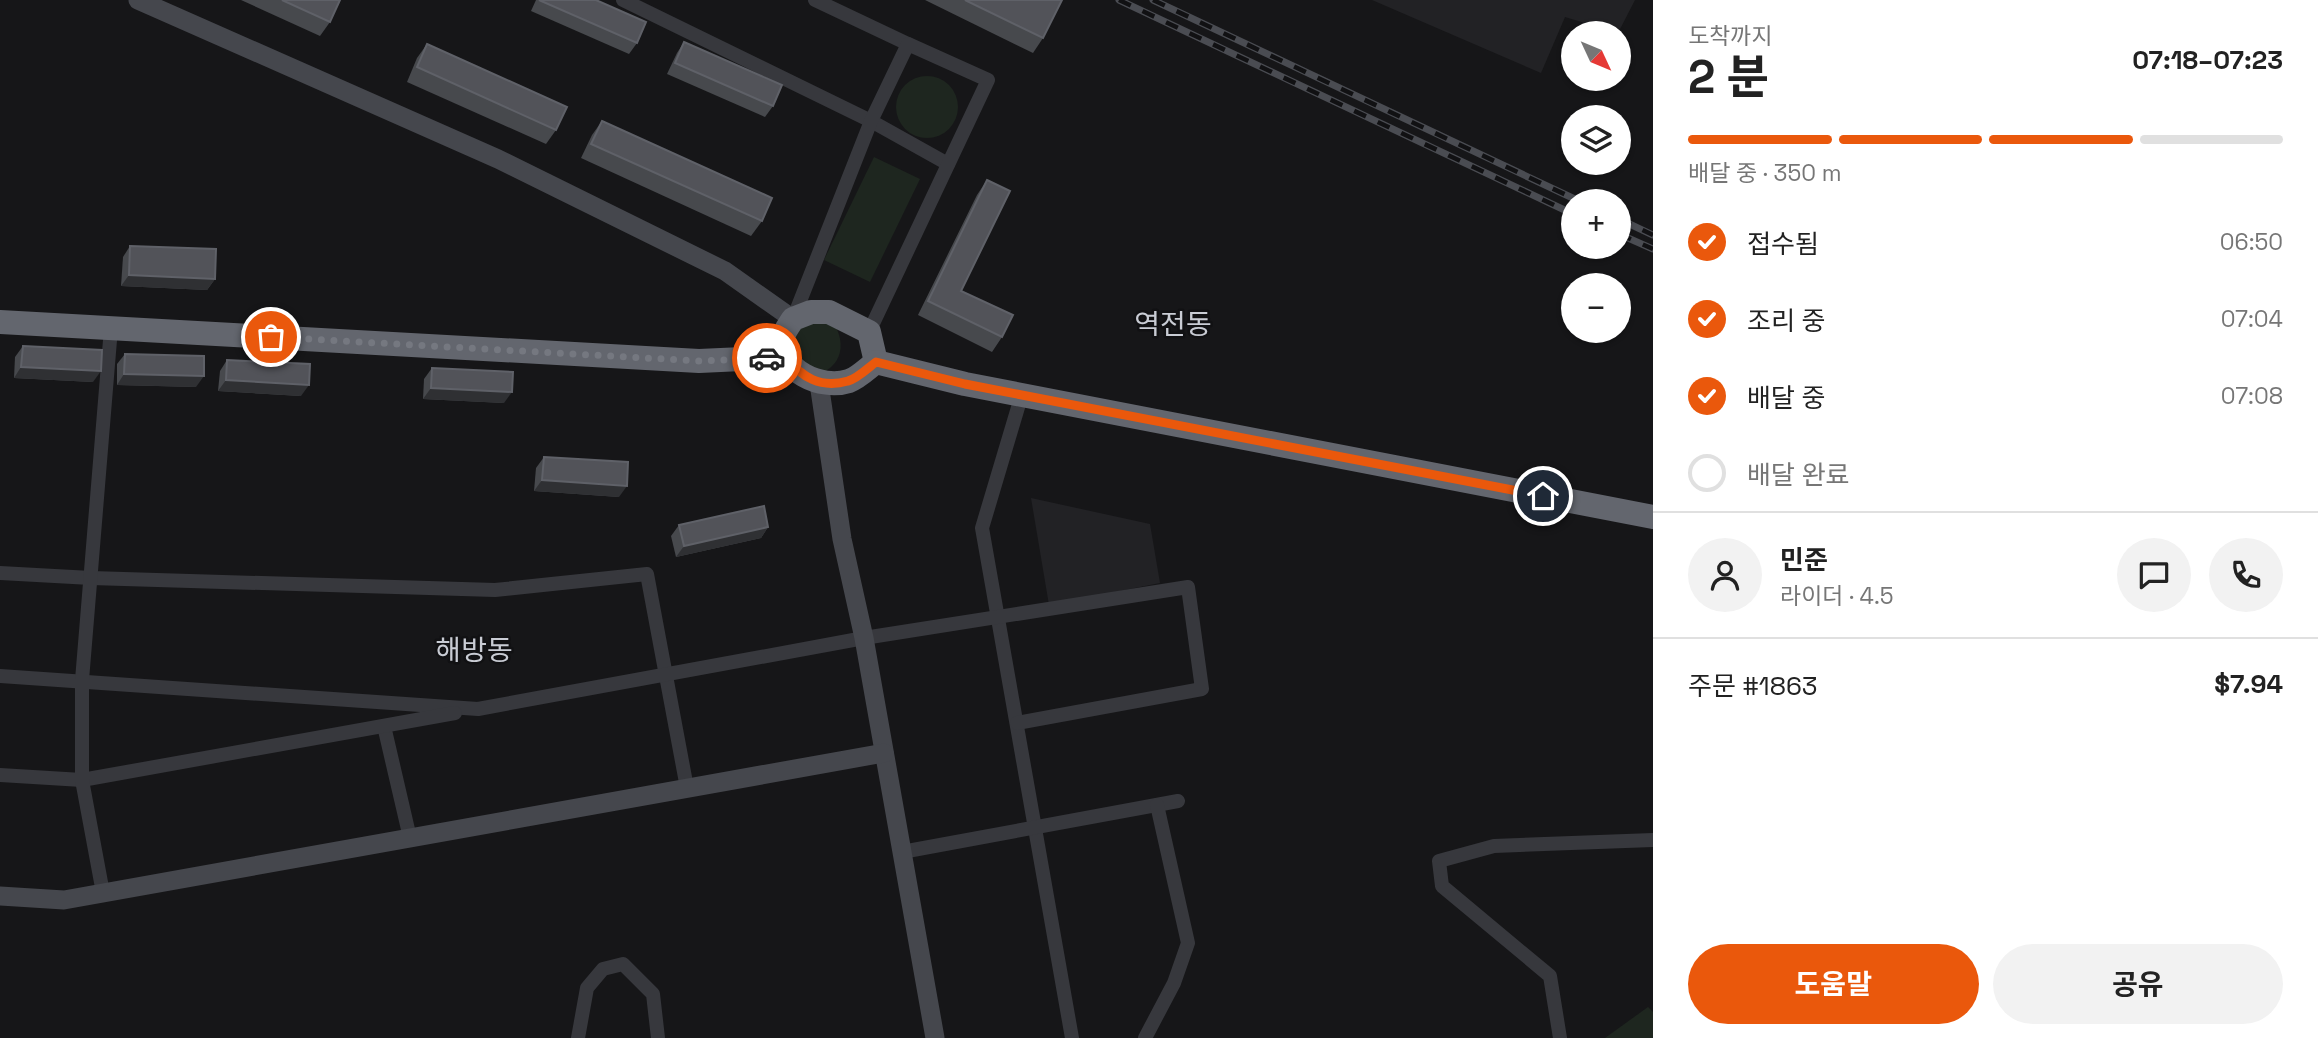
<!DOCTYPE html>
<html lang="ko">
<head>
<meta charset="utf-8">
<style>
	body { margin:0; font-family:"Space Grotesk","Noto Sans KR",sans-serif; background:#f2f2f2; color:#222; height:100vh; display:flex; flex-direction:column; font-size:26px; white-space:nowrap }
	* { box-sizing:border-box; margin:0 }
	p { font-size:23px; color:#767676 }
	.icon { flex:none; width:38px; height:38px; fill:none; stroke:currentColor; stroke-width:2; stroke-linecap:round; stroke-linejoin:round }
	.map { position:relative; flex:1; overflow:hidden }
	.sheet { display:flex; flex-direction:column; background:#fff; width:665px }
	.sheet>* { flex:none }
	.needle { width:46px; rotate:134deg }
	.fabs { position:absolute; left:1561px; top:21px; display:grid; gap:14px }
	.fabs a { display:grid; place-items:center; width:70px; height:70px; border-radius:50%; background:#fff; box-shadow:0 2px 5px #0004; font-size:35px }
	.pin { position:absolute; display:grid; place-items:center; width:60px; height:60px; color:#fff; margin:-30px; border:4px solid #fff; border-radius:50%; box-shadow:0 2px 7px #0007 }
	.courier { position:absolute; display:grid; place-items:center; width:70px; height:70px; margin:-35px; border:5px solid #ea580c; border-radius:50%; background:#fff; color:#222; box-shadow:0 2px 9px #0007 }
	.overview em { font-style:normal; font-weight:700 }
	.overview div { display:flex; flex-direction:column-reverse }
	.overview { display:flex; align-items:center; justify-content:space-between; height:119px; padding:0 35px }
	h1 { font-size:46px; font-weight:700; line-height:52px }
	.bar { display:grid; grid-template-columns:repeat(4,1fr); gap:10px 7px; align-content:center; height:84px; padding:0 35px }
	.bar i { height:9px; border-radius:5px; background:#e0e0e0 }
	.bar .active { background:#ea580c }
	.bar p { grid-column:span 4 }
	.line { display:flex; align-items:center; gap:18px; padding:0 35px; border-top:2px solid #e0e0e0 }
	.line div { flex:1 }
	.round { display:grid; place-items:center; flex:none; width:74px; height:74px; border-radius:37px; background:#f2f2f2 }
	ol { padding:0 35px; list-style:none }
	li { display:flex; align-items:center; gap:21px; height:77px }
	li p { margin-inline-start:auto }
	li .icon { padding:7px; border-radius:50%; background:#ea580c; color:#fff; stroke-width:4 }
	li:last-child { color:#767676 }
	li i { width:38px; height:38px; border:4px solid #e0e0e0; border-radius:50% }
	.action { display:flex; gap:14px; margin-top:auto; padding:14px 35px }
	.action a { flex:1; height:80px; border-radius:42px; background:#ea580c; color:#fff; font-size:28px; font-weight:700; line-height:80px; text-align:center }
	.action a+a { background:#f2f2f2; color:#222 }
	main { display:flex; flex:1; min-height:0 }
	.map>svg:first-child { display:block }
</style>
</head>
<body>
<main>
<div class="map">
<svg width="1653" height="1038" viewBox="0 0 1653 1038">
	<rect width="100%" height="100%" fill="#161618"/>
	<g fill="#222225">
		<path d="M1372,0H1635L1618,33L1565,17L1541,73Z"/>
		<path d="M1031,498L1150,524L1160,583L1049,605Z"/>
	</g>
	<g fill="#1e261f">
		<circle cx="927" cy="107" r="31"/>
		<path d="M874,157L920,179L870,282L824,260Z"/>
		<path d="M803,315L836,327C848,352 836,372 809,377L783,330Z"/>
		<path d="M1648,1007L1653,1012V1038H1605Z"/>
	</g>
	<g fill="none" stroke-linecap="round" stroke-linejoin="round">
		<g stroke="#37383d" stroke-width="14">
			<path d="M623,0L871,121L948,164"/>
			<path d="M815,0L908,44"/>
			<path d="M793,319L871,121L908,44L988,80L869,332"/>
			<path d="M1022,394L982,528L1072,1038"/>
			<path d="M0,573L91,578L495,590L647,574L687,788"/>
			<path d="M0,676L478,709L864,638L1188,587L1202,689L1017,723"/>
			<path d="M384,726L410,838"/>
			<path d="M0,775L82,780L455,713"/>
			<path d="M902,852L1178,801"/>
			<path d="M103,893L82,780V680L111,328"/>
			<path d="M578,1038L587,988L603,969L623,964L653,994L658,1038"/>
			<path d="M1145,1038L1174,983L1188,943L1157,805"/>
			<path d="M1560,1038L1550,976L1442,886L1439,861L1494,846L1653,840"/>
		</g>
		<g stroke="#45474d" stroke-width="19">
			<path d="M138,0L498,159L725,271L793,319"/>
			<path d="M819,383L842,539L864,638L935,1038"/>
			<path d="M0,896L64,900L884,753"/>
		</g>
		<g stroke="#63666e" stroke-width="24">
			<path d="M811,312H829L869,332L876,362C868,368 858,378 849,381C821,390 779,371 783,338C784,331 790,324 793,319Z"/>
			<path d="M0,322L699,361L785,357"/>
			<path d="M876,362L965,384L1653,517"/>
		</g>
		<defs>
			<g id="rail">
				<path d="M1119,0L1573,214"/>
				<path d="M1153,0L1579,201"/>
				<path d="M1619,219L1653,235"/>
				<path d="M1619,234L1653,249"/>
			</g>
		</defs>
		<use href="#rail" stroke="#4a4c52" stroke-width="7"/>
		<use href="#rail" stroke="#111113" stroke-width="4.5" stroke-dasharray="13" stroke-linecap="butt"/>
	</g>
	<g fill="#47494d">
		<path d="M241,0H340L330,22L320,36Z"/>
		<path d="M536,0H596L637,43L629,54L531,11Z"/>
		<path d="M925,0H1062L1043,38L1033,53Z"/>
		<path d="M684,42L773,106L765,117L667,74L677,53Z"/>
		<path d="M427,44L556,130L546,144L407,82L417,58Z"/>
		<path d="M602,121L762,221L751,236L581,158L592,135Z"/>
		<path d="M987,180L961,291L1002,337L992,352L918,315L977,195Z"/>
		<path d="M130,246L215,279L207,290L121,286L123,257Z"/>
		<path d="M23,346L93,382L14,378L15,357Z"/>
		<path d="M125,354L196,387L117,385V364Z"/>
		<path d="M227,360L301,396L218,391L220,371Z"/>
		<path d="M432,368L504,403L423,399L424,379Z"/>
		<path d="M544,457L619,497L534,491L536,468Z"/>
		<path d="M679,525L768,527L761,538L676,557L671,536Z"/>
	</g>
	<g fill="#2f3033">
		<path d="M129,275L215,279L207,290L121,286Z"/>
		<path d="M21,367L101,371L93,382L14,378Z"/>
		<path d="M124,374L204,376L196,387L117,385Z"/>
		<path d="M226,380L309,385L301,396L218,391Z"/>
		<path d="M431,388L512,392L504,403L423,399Z"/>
		<path d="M542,480L627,486L619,497L534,491Z"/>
		<path d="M768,527L761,538L676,557L684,546Z"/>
	</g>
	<g fill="#525359" stroke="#5f6168" stroke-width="2">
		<path d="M282,0H340L330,22Z"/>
		<path d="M539,0H596L646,22L637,43Z"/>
		<path d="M965,0H1062L1043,38Z"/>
		<path d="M684,42L782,85L773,106L675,63Z"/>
		<path d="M427,44L567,107L556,130L417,67Z"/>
		<path d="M602,121L772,198L762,221L591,144Z"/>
		<path d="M987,180L1010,191L961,291L1013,315L1002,337L928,301Z"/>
		<path d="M130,246L216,249L215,279L129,275Z"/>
		<path d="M23,346L102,350L101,371L21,367Z"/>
		<path d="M125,354L204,356V376L124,374Z"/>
		<path d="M227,360L310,364L309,385L226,380Z"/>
		<path d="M432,368L513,372L512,392L431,388Z"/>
		<path d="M544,457L628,462L627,486L542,480Z"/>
		<path d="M764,506L768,527L684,546L679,525Z"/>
	</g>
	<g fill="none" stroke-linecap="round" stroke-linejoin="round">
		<path stroke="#757880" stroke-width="7" stroke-dasharray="0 12.6" d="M271,337L699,361L767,358"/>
		<path stroke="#ea580c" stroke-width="9" d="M767,358L785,357C802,377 820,389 848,381C857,379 868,368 876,362L965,384L1543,496"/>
	</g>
	<g text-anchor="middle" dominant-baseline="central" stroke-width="5" stroke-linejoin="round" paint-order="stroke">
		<g font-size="28" fill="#c9ccd4" stroke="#111113">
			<text x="1173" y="324">역전동</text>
			<text x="474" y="650">해방동</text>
		</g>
	</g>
</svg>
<div class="fabs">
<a><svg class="needle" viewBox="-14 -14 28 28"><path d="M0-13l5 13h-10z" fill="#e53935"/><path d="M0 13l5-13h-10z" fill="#767676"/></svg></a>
<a><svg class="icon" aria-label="layers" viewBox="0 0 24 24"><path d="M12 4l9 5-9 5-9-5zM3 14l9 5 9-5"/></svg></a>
<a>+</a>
<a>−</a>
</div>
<div class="pin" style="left:271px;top:337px;background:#ea580c"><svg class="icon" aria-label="bag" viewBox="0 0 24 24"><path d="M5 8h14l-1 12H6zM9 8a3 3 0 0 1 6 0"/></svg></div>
<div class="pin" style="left:1543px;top:496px;background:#1f2937"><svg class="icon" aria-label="home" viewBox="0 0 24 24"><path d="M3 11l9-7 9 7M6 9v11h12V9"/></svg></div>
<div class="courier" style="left:767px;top:358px"><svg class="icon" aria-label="car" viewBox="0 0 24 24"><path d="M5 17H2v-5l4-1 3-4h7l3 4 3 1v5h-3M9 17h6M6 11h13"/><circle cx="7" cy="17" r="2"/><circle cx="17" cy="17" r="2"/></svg></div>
</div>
<section class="sheet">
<div class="overview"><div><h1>2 분</h1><p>도착까지</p></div><em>07:18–07:23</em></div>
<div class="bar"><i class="active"></i><i class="active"></i><i class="active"></i><i></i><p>배달 중 · 350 m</p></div>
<ol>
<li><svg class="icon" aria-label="check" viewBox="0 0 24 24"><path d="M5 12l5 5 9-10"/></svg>접수됨<p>06:50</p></li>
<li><svg class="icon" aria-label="check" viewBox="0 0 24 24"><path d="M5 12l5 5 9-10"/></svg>조리 중<p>07:04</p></li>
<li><svg class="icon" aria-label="check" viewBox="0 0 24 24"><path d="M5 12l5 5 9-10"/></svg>배달 중<p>07:08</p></li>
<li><i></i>배달 완료</li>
</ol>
<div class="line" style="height:126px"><a class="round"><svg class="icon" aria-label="person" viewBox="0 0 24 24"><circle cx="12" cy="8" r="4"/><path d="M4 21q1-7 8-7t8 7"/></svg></a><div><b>민준</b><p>라이더 · 4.5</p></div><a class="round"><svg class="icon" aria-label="chat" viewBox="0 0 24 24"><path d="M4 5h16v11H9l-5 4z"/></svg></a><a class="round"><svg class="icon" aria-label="phone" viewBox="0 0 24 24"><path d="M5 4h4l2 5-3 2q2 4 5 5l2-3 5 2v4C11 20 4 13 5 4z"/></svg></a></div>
<div class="line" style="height:91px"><div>주문 #1863</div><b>$7.94</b></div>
<div class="action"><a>도움말</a><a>공유</a></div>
</section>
</main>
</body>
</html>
